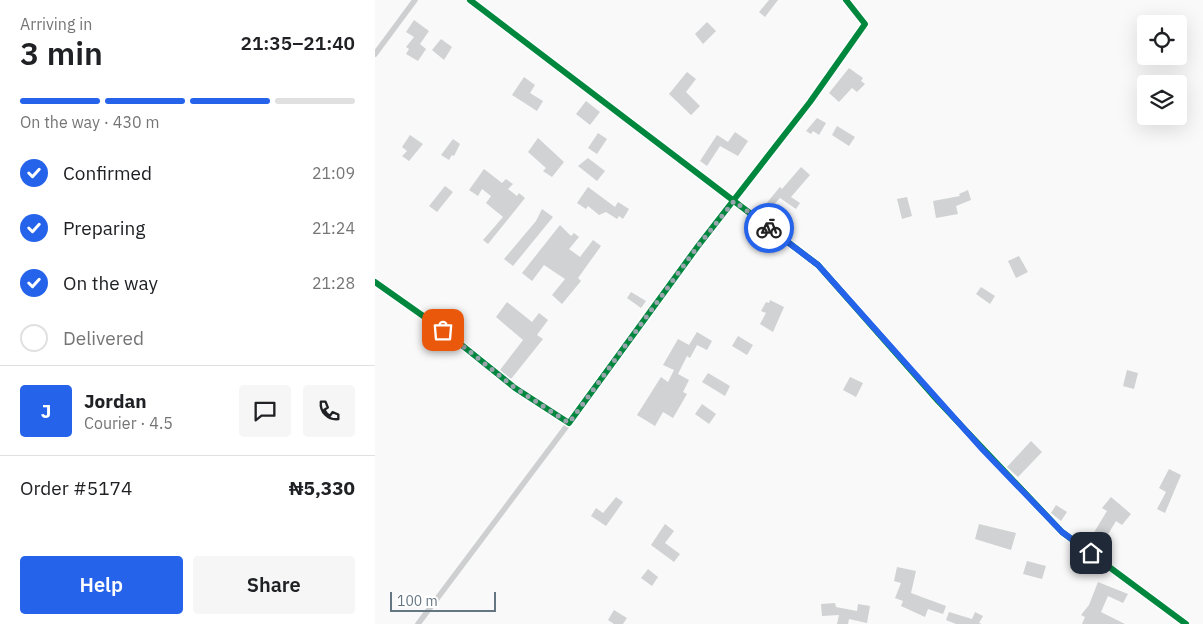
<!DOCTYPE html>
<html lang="en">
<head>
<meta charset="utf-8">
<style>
	body { margin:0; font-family:"IBM Plex Sans",sans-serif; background:#f6f6f6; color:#202124; height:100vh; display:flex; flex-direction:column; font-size:19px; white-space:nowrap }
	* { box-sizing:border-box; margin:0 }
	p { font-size:16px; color:#757577 }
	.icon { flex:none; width:28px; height:28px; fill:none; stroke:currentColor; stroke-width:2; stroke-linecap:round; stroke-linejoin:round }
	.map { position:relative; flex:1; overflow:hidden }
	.panel { display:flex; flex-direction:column; background:#fff; width:375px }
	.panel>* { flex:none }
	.fabs { position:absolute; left:762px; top:15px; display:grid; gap:10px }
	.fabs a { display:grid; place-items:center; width:50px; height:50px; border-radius:5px; background:#fff; box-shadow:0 5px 20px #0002; font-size:25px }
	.scale { position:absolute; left:15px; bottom:12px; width:106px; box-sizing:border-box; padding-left:5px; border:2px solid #657683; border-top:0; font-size:14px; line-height:18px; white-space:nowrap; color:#657683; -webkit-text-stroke:4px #fff; paint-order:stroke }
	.pin { position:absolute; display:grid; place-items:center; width:42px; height:42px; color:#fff; margin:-21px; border-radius:10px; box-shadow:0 2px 8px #0006 }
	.courier { position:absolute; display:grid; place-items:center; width:50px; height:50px; margin:-25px; border:4px solid #2563eb; border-radius:50%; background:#fff; color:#222; box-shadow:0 1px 6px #0007 }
	.overview em { font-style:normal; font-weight:600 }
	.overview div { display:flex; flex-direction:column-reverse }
	.overview { display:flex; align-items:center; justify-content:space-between; height:85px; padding:0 20px }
	h1 { font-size:32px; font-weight:600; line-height:38px }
	.bar { display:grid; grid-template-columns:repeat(4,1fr); gap:8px 5px; align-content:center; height:60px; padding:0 20px }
	.bar i { height:6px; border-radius:4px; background:#e0e0e0 }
	.bar .active { background:#2563eb }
	.bar p { grid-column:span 4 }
	.line { display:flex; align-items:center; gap:12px; padding:0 20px; border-top:1px solid #e0e0e0 }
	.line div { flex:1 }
	.round { display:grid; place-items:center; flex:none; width:52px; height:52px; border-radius:5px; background:#f6f6f6 }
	ol { padding:0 20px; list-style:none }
	li { display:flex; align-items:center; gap:15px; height:55px }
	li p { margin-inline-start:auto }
	li .icon { padding:5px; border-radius:50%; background:#2563eb; color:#fff; stroke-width:4 }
	li:last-child { color:#757577 }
	li i { width:28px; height:28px; border:2px solid #e0e0e0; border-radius:50% }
	.cta { display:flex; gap:10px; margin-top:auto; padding:10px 20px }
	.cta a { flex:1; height:58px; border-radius:5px; background:#2563eb; color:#fff; font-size:20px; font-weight:600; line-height:58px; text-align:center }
	.cta a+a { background:#f6f6f6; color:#202124 }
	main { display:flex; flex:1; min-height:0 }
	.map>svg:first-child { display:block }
</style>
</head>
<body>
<main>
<section class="panel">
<div class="overview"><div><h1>3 min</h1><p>Arriving in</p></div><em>21:35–21:40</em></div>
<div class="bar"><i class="active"></i><i class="active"></i><i class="active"></i><i></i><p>On the way · 430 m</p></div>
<ol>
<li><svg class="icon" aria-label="check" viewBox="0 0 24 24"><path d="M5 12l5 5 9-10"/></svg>Confirmed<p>21:09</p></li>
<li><svg class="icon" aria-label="check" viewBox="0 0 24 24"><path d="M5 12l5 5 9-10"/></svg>Preparing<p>21:24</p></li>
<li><svg class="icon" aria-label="check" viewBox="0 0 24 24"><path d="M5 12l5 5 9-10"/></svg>On the way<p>21:28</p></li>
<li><i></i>Delivered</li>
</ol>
<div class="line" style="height:90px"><b class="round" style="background:#2563eb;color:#fff">J</b><div><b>Jordan</b><p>Courier · 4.5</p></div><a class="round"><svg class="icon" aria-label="chat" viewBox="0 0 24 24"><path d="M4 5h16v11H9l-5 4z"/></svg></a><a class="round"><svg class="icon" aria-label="phone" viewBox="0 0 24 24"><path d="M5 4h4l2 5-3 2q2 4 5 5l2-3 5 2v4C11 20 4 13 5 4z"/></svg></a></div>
<div class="line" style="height:65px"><div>Order #5174</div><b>₦5,330</b></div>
<div class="cta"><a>Help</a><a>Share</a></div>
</section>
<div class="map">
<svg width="828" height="624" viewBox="0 0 828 624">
	<rect width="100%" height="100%" fill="#f9f9f9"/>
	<g fill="#d0d2d3">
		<path d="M394,0H403L390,17L384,12Z"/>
		<path d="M39,20L54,31L45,44L51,49L43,61L31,54L34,49L31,47L39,37L31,32Z"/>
		<path d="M332,22L341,31L328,44L320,34Z"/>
		<path d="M66,39L77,47L69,60L57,50Z"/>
		<path d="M474,68L488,78L486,81L490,84L482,92L477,88L464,102L454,93Z"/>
		<path d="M312,72L321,79L311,92L325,106L316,115L294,94Z"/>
		<path d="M149,77L160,85L155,93L168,101L162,111L137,95Z"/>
		<path d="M211,101L225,112L215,125L201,114Z"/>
		<path d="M442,118L451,123L444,135L438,131L436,134L431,131Z"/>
		<path d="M462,126L480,137L474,146L457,135Z"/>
		<path d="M360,132L373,141L363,156L345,146L332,166L325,161L342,135L353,142Z"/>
		<path d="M223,133L232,139L222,154L213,148Z"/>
		<path d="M35,135L48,144L34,161L27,156L32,151L27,147Z"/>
		<path d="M163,138L189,162L177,177L168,171L171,168L153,152Z"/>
		<path d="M78,139L85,144L79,156L77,155L74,160L66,155Z"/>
		<path d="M213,158L230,171L222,181L203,166Z"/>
		<path d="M426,167L435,175L416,197L425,203L421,209L405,198L395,209L390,205L405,187L407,189Z"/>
		<path d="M109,169L127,183L131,179L138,184L133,189L142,196L144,193L150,198L113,244L108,240L128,217L111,203L116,196L107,189L103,196L94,190Z"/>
		<path d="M70,186L78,192L62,212L54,206Z"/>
		<path d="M213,187L240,207L243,202L254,209L248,219L244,216L242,219L231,212L224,215L213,206L211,209L202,203Z"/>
		<path d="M593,190L596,200L581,206L583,214L561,218L558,201L585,196L584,194Z"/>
		<path d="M532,197L537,216L527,219L522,199Z"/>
		<path d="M167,209L178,217L138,266L129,259L161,221Z"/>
		<path d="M185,225L196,236L199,233L204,237L194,249L205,257L218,240L226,246L203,278L206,281L187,304L177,295L190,279L169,265L157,281L147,273Z"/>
		<path d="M644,256L653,272L641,278L633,261Z"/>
		<path d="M606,287L620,296L615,304L601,294Z"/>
		<path d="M256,292L271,301L266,308L252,298Z"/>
		<path d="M395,300L409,307L398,332L385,324L391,313L386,311L391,302L394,303Z"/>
		<path d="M132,302L157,322L164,313L173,320L162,335L168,339L136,379L125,370L148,340L121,317Z"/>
		<path d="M322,332L337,341L332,350L322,345L315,358L312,356L303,374L314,380L308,392L312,394L298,418L288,412L280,426L262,415L286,377L293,382L299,370L288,365L303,339L314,345Z"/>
		<path d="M363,336L378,345L372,355L357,346Z"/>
		<path d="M752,370L763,373L759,389L748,386Z"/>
		<path d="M333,373L355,386L350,396L327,382Z"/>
		<path d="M475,377L488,383L481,397L468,390Z"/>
		<path d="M327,404L341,414L334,424L320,414Z"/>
		<path d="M656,441L667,452L643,477L632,467Z"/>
		<path d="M794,469L806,475L790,513L782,509L791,492L784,488Z"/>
		<path d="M241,497L248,502L231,526L216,516L221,508L228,513Z"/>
		<path d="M736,497L756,514L747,525L741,521L729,541L718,534L732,511L727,508Z"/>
		<path d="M681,505L692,512L686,521L676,513Z"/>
		<path d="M290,524L299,531L290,543L305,554L299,562L276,545Z"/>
		<path d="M604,524L641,533L636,550L600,539Z"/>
		<path d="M652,561L671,566L667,579L648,574Z"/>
		<path d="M522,567L541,571L536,593L571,606L568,614L553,609L550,617L526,606L528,601L520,598L526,583L519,581Z"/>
		<path d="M273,569L283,577L277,586L266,578Z"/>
		<path d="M723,582L753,594L748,603L733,596L726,612L750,624H707L710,617L706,615L714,605Z"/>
		<path d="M460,603L461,607L482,611L483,604L495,606L492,623L474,619L473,624H462L464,615L447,616L446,604Z"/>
		<path d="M239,610L252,618L248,624H239L233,620Z"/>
		<path d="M574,612L597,619L600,612L608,616L604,623L607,624H581L571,620Z"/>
	</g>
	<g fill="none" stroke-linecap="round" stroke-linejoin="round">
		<g stroke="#cecfd0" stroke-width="5.5">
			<path d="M95,0L443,265L563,401L687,532L811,624"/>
			<path d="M0,54L40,0"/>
			<path d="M0,282L68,330L140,388L194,423L323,246L435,102L490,24L471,0"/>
			<path d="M43,624L194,423"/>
		</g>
		<defs>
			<g id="cycleway">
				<path d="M95,0L443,265L563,401L687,532L811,624"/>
				<path d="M0,282L68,330L140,388L194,423L323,246L435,102L490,24L471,0"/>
			</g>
		</defs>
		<use href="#cycleway" stroke="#fff" stroke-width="9"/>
		<use href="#cycleway" stroke="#00873e" stroke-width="6"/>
	</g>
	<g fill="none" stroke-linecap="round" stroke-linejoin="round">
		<path stroke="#99a4ac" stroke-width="5" stroke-dasharray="0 9" d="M68,330L140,388L194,423L323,246L359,201L394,228"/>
		<path stroke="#2563eb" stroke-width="6" d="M394,228L443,265L608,450L687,532L716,553"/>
	</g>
</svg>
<div class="fabs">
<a><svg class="icon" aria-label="locate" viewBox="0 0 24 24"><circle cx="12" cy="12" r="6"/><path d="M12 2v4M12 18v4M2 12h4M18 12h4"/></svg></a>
<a><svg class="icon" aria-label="layers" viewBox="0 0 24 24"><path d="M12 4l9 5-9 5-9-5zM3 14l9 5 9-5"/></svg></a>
</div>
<div class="scale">100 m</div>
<div class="pin" style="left:68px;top:330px;background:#ea580c"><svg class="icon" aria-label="bag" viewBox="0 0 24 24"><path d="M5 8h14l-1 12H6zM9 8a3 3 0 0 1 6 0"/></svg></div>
<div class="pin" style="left:716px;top:553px;background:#1f2937"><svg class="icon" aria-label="home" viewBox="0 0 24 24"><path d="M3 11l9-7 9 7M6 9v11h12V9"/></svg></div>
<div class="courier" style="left:394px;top:228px"><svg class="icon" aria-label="bike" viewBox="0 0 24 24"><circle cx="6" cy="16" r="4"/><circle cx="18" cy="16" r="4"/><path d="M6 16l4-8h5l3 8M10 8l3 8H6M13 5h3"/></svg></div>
</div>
</main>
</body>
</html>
